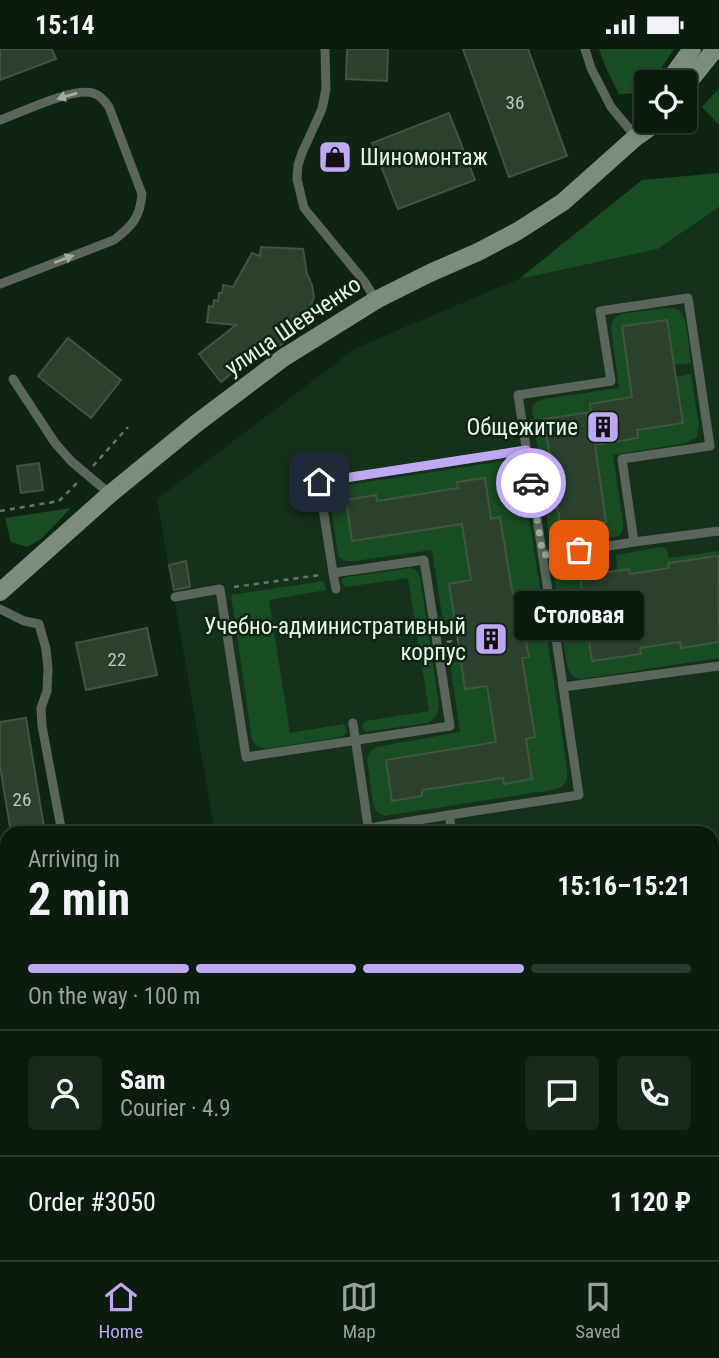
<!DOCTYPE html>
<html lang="en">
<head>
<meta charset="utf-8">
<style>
	body { margin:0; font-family:"Roboto Condensed",sans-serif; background:#19291c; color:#f1f3f6; height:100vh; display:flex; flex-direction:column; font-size:26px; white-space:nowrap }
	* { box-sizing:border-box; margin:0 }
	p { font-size:23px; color:#9aa19e }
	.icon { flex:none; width:38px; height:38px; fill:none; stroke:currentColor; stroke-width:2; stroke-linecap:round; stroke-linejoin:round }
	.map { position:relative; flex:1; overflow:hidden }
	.drawer { position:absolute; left:0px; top:777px; width:719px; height:434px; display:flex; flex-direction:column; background:#0b1c0e; border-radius:21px 21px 0 0; box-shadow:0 2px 5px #0004,0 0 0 2px #2b3a2e }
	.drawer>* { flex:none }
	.buttons { position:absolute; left:634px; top:21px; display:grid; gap:14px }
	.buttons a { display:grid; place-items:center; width:63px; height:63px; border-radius:7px; background:#0b1c0e; box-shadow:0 2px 5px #0004,0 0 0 2px #2b3a2e; font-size:35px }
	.pin { position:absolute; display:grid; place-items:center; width:60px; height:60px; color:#fff; margin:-30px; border-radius:14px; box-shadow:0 4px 10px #0006 }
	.courier { position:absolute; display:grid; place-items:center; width:70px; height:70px; margin:-35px; border:5px solid #bfa8f4; border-radius:50%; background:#fff; color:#222; box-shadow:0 2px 9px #0007 }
	.bubble { position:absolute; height:49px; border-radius:7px; background:#0b1c0e; box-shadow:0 2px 5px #0004,0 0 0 2px #2b3a2e; font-size:23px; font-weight:700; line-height:49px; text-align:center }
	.head em { font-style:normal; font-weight:700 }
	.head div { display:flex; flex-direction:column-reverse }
	.head { display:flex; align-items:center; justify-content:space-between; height:119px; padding:0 28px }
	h1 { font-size:46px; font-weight:700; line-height:52px }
	.bar { display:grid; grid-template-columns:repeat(4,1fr); gap:10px 7px; align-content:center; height:84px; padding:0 28px }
	.bar i { height:9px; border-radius:5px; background:#2b3a2e }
	.bar .active { background:#bfa8f4 }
	.bar p { grid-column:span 4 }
	.line { display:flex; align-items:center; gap:18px; padding:0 28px; border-top:2px solid #2b3a2e }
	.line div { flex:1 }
	.round { display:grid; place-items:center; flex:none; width:74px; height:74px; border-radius:7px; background:#19291c }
	.status { display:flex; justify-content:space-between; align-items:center; height:49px; padding:0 35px; background:#0b1c0e; direction:ltr }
	.status svg { height:19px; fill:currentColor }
	.menu { display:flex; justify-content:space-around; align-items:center; height:98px; border-top:2px solid #2b3a2e; background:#0b1c0e; font-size:19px; color:#9aa19e }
	.menu a { display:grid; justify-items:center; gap:4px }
	.menu .active { color:#bfa8f4 }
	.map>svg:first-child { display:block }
</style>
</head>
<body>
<div class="status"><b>15:14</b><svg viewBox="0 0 49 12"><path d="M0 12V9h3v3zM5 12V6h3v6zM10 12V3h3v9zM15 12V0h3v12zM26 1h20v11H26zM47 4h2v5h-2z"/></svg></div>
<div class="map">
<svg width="719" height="1211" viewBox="0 0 719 1211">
	<rect width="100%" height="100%" fill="#0f2513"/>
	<g fill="#16311b">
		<path d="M719,158V920L712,921V784H215L157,450L356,299L519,230L658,200Z"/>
		<path d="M719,945V1211H210L208,1204H712V947Z"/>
	</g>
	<g fill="#184c23">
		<path d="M599,0H674L652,33H646L645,44L619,45L606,19Z"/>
		<path d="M719,39V76L702,58Z"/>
		<path d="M719,124V158L658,200L519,230L642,131Z"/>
		<path d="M665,259C671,259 677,258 681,263C688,273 689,301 691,314L674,316L667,271L622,277L632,348L590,354L591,363L544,370L561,480L606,473L595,396L638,389L637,381L683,374L676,328L691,325L699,377L697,388L686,394L613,406L623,475V481L619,487L557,497L552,494L549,486L532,359L536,353L544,350L619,339L611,278C613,271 614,268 621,265Z"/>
		<path d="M504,412C521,413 521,420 524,434L567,720V731L562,738L552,741L384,767L376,762L373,753L367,710L370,703L376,698L460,683L450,614L461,612L465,640L487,637L496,693L386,711L392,752L422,747L421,741L503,729L504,735L532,730L526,690L535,688L522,609L529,608L519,547H513L501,469L491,470L485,429L458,433V439L377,452L375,446L346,451L352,492L462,475L471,531L449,535L454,570L443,572L432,501L355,512H345L338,507L329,445L333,440L341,437Z"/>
		<path d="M71,459L41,490L27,498L11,493L5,469Z"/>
		<path d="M661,498L666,499L669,509L719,502V514L717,507L669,514V519L630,525L629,520L617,521L616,506Z"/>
		<path d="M597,508L600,524L580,528L592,612L641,605L640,599L680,593L682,599L719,593V609L582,630C572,629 570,625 567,617L554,526C560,509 581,511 597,508Z"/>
		<path d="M410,519L416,521L420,528L439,656C438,665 436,669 428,674L366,683L362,679L363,675L366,672L429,662L408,529L346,538L341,533L342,530L346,528Z"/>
		<path d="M324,532L326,541L269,551L290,684L344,675L347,682L345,685L341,688L265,700L257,697L252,691L231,546Z"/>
	</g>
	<g fill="#2b412d" stroke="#3f5541" stroke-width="2">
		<path d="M0,0H52L56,10L0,31Z"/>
		<path d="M347,0H388L387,32L346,30Z"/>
		<path d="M463,0H528L567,107L509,128Z"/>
		<path d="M449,64L475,131L398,160L372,94Z"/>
		<path d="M342,97L348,111L327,119L321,105Z"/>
		<path d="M261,198L303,200L307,225L312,236L314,248L308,266L299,279L281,296L257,304L221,333L199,305L236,276L207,273L209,257L213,258L214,251L218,252L219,244H222L223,236L233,238L252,204L260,207Z"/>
		<path d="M667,271L683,374L637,381L638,389L595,396L606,473L561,480L544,370L591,363L590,355L632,348L622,277Z"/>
		<path d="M68,289L121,331L91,369L38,327Z"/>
		<path d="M39,414L43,441L21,444L17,417Z"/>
		<path d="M485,429L491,470L500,468L513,547L519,546L523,573L545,569L549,574L554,575L558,571L559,567L585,562L580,527L629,520L630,525L650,522L669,519L668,514L718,507L719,593L681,599L680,593L640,599L641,605L592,612L587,578L562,582L558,577L553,576L549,580L548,584L525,588L529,608L522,609L535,688L526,690L532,730L504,735L503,729L422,741V747L392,752L386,711L496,693L487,637L465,640L458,591L449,535L471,531L462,475L352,492L346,451L376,446L377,452L458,439L457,433Z"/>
		<path d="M186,512L190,538L174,541L169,516Z"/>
		<path d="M147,579L157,626L86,641L76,594Z"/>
		<path d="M26,669L45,784H11L0,717V673Z"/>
	</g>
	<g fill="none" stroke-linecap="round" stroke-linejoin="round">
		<g stroke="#637666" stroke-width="2.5" stroke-dasharray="5 5" stroke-linecap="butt">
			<path d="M93,417L128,378"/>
			<path d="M0,462L59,452L79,432"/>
			<path d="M234,538L320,526"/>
			<path d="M447,593L458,591"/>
			<path d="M712,1157L715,1167L712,1181"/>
			<path d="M235,1204L237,1211"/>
			<path d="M705,1211L707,1204"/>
		</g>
		<g stroke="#5b655b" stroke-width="9">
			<path d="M325,0L326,40L322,60L302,104L298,116L297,130L304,159L364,232L376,251"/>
			<path d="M585,0L591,19L611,58L636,88"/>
			<path d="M0,71C20,64 73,38 93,44C100,46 105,52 109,58L142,145C140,169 132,177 114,191L0,235"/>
			<path d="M13,330L55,394L71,412L110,445"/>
			<path d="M634,493L719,482"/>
			<path d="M543,506L579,501"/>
			<path d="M333,524L336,540"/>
			<path d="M175,548L220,540L246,708L450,677L424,511L333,524L319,433L526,401"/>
			<path d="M0,560L24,572L39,575L46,600L48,620L47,642L41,659L42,677L62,784"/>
			<path d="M552,568L518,346L611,332L600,262L688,249L710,397L622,410L634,493L590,500"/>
			<path d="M563,638L719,617"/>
			<path d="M353,674L369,784"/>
			<path d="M449,766L579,746L555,583"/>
			<path d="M369,779L449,766L452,784"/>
			<path d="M0,832L7,834"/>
			<path d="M0,1059L7,1058"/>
			<path d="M39,1204L41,1211"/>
			<path d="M162,1204L163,1211"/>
			<path d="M289,1204V1211"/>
		</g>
		<g stroke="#7c8d7e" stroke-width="18">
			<path d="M668,33L692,0"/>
			<path d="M684,39L715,0"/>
			<path d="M0,543L110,445L197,374L283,309L376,251L430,224L478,203L518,182L563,153L636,88L659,72"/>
		</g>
	</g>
	<defs><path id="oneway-solid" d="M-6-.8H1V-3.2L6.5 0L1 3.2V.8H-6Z" transform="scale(1.75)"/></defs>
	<g fill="#a2ada2">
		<use href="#oneway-solid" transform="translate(67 47) rotate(164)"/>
		<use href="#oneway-solid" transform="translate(64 210) rotate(-21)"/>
	</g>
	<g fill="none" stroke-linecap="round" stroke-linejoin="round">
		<path stroke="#9cac9e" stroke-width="7" stroke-dasharray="0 12.6" d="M531,434L543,506L579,501"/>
		<path stroke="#bfa8f4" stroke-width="9" d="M319,433L526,401L531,434"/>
	</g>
	<defs>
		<symbol id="shop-square" viewBox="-11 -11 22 22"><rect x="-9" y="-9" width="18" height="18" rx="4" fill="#bfa8f4" stroke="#0f2513"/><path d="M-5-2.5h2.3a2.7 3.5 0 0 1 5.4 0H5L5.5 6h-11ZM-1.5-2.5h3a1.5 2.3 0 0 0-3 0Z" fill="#111"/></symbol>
		<symbol id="building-square" viewBox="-11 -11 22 22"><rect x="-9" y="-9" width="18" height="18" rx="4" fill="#bfa8f4" stroke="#0f2513"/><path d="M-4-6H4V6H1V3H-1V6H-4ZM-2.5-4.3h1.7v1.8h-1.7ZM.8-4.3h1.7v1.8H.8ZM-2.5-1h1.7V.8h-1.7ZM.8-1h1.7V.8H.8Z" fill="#111"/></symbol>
	</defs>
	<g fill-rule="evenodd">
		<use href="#shop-square" x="316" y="89" width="38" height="38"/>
		<use href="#building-square" x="584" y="359" width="38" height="38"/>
		<use href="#building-square" x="472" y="571" width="38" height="38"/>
	</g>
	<g text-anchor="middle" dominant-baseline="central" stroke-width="5" stroke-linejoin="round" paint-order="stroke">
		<g font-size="19" fill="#b9c8ba">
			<text x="515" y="53">36</text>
			<text x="117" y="610">22</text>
			<text x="22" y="750">26</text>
		</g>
		<g font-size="23" fill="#e8f5e9" stroke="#0f2513" text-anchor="end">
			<text x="360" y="108" text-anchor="start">Шиномонтаж</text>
			<text x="578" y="378">Общежитие</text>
			<text x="466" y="577">Учебно-административный<tspan x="466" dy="26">корпус</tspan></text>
		</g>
		<g font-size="23" fill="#e8f5e9" stroke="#0f2513">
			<text transform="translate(293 277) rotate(-34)">улица Шевченко</text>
		</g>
	</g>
</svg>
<div class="buttons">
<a><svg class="icon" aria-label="locate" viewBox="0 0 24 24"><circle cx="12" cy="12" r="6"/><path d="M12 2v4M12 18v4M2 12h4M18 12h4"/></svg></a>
</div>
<div class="pin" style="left:579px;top:501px;background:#ea580c"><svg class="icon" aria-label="bag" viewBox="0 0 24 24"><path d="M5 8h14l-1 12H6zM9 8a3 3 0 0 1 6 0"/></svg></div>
<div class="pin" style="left:319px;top:433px;background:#1f2937"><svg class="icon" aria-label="home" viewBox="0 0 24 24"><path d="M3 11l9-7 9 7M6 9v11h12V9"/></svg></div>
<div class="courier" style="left:531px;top:434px"><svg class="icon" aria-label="car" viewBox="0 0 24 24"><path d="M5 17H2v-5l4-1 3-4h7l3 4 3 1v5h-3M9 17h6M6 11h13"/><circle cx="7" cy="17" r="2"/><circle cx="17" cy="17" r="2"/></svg></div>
<div class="bubble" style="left:514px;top:542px;width:130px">Столовая</div>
<section class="drawer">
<div class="head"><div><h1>2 min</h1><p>Arriving in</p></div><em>15:16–15:21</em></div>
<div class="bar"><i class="active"></i><i class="active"></i><i class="active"></i><i></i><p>On the way · 100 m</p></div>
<div class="line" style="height:126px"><a class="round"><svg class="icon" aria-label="person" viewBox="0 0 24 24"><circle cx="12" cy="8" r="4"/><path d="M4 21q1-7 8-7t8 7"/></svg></a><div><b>Sam</b><p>Courier · 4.9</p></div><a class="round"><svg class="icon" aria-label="chat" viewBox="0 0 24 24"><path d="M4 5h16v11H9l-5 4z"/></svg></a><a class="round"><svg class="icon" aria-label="phone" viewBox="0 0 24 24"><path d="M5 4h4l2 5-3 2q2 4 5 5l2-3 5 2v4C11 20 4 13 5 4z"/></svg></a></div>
<div class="line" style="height:91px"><div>Order #3050</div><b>1 120 ₽</b></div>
</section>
</div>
<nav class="menu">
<a class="active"><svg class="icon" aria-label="home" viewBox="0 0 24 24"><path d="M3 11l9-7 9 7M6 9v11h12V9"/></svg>Home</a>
<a><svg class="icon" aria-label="map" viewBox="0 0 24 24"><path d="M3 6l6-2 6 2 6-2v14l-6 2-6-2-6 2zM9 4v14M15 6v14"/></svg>Map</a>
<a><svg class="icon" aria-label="saved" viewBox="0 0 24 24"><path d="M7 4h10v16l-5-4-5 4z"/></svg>Saved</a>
</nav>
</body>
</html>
